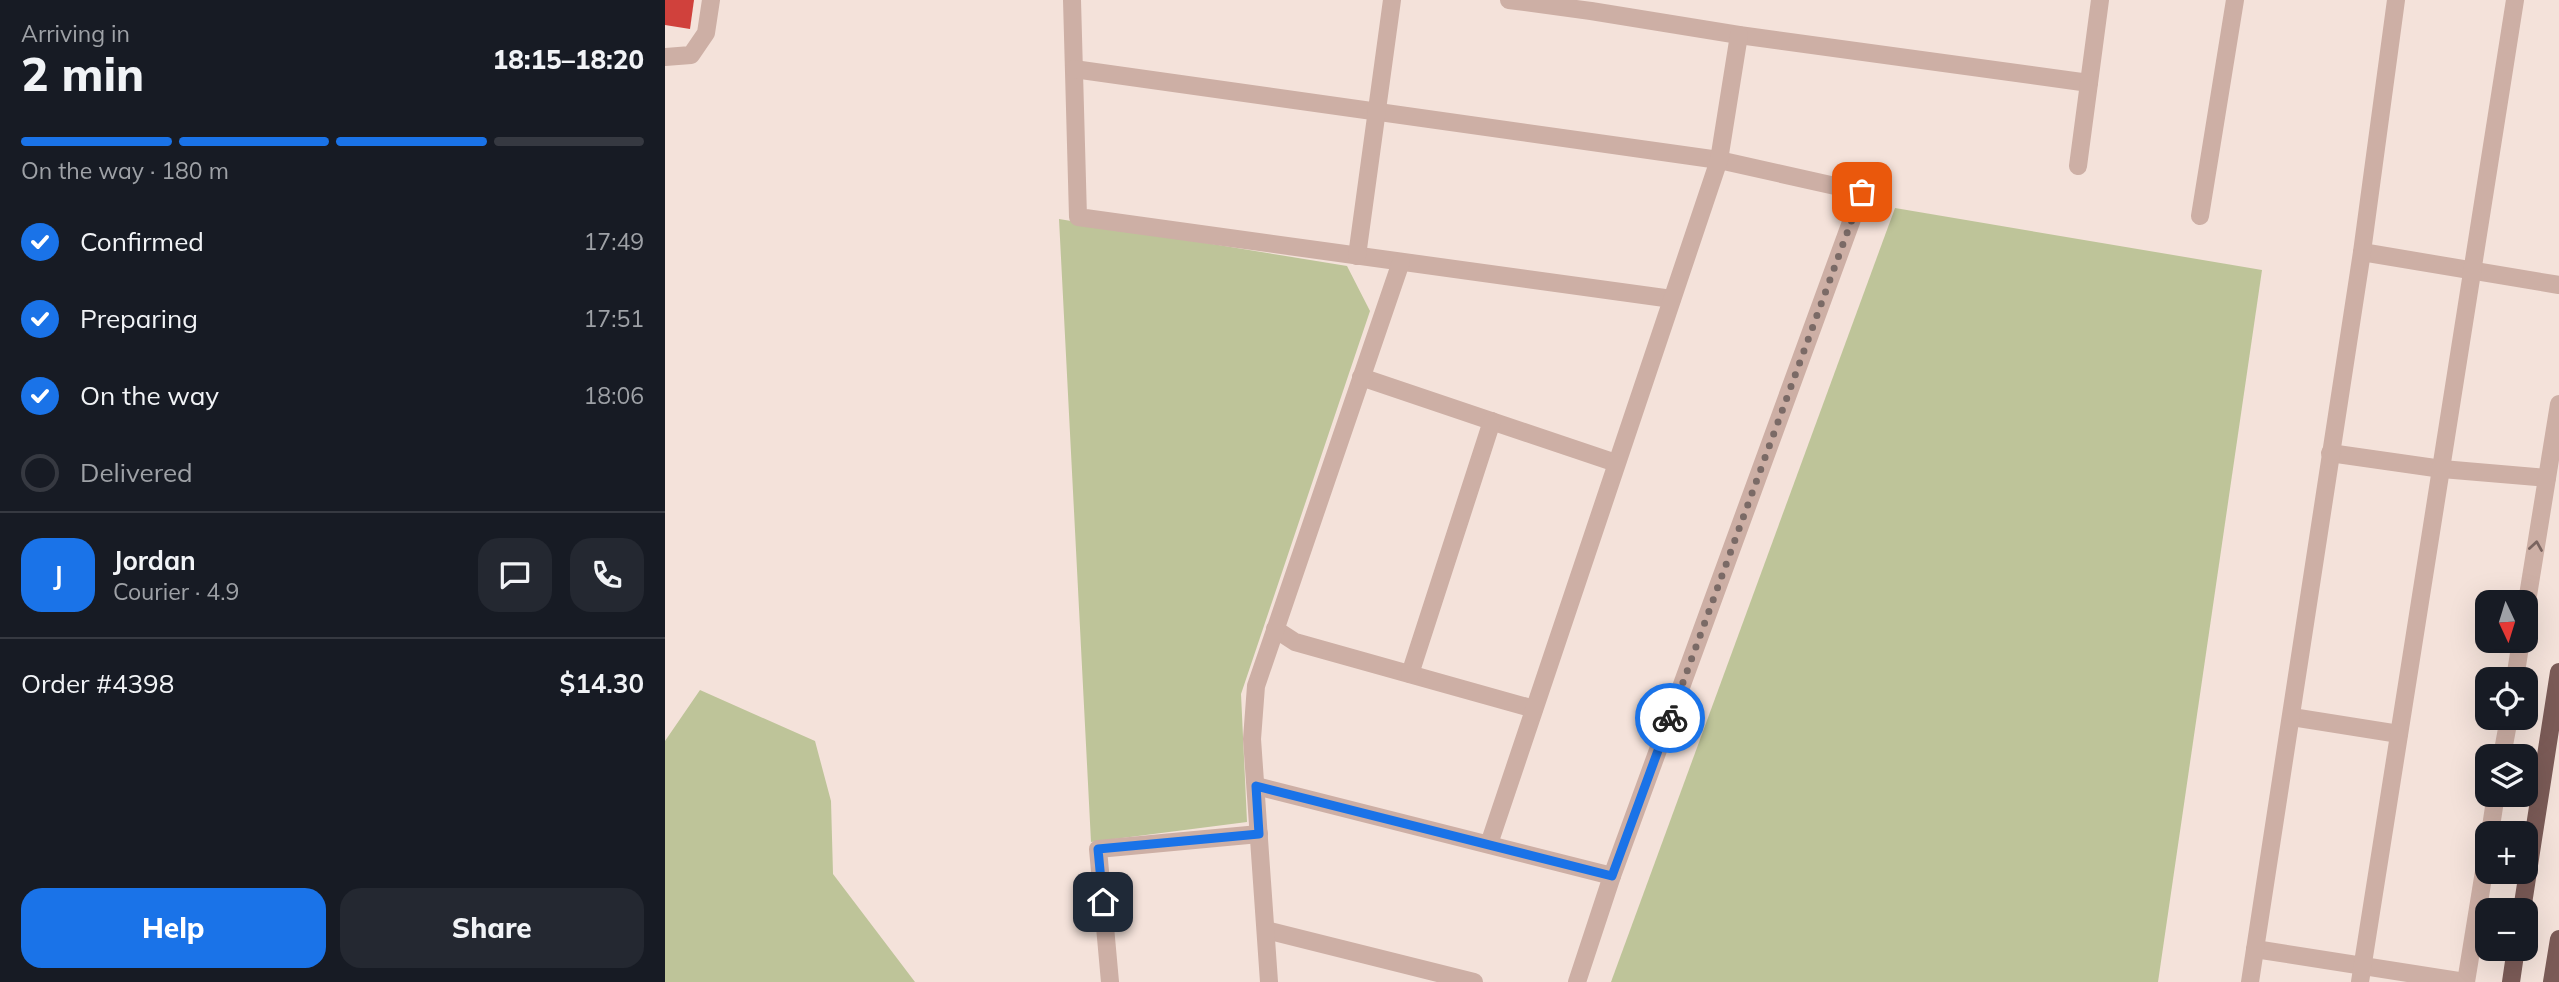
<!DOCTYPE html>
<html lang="en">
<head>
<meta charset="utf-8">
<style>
	body { margin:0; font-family:Mulish,sans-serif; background:#242831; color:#f1f3f6; height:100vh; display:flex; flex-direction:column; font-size:26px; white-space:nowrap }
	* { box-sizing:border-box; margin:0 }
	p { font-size:23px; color:#9ea1a6 }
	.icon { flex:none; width:38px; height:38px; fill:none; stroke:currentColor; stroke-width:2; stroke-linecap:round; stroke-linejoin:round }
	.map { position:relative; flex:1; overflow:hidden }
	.sheet { display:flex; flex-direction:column; background:#171b24; width:665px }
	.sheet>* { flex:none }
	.needle { width:46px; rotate:176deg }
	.controls { position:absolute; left:1810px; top:590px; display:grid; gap:14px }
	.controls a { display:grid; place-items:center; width:63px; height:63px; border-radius:14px; background:#171b24; box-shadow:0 7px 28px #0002; font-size:35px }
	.pin { position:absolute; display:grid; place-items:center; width:60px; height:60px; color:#fff; margin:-30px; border-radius:14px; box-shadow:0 4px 10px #0006 }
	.courier { position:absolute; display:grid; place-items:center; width:70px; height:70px; margin:-35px; border:5px solid #1a73e8; border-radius:50%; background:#fff; color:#222; box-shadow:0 2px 9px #0007 }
	.summary em { font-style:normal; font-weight:800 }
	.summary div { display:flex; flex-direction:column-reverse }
	.summary { display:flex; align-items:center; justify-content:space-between; height:119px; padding:0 21px }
	h1 { font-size:46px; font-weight:800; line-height:52px }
	.bar { display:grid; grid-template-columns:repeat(4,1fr); gap:10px 7px; align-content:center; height:84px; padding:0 21px }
	.bar i { height:9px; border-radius:5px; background:#363941 }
	.bar .on { background:#1a73e8 }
	.bar p { grid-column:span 4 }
	.line { display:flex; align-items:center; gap:18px; padding:0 21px; border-top:2px solid #363941 }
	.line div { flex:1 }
	.round { display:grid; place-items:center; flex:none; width:74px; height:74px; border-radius:21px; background:#242831 }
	ol { padding:0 21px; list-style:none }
	li { display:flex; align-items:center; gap:21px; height:77px }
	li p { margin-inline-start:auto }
	li .icon { padding:7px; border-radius:50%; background:#1a73e8; color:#fff; stroke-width:4 }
	li:last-child { color:#9ea1a6 }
	li i { width:38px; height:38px; border:4px solid #363941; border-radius:50% }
	.action { display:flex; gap:14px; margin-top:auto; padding:14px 21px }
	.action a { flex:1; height:80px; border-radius:21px; background:#1a73e8; color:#fff; font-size:28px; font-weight:800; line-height:80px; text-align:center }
	.action a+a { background:#242831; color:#f1f3f6 }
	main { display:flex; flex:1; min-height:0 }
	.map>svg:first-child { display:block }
</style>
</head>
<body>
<main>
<section class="sheet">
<div class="summary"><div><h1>2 min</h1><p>Arriving in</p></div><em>18:15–18:20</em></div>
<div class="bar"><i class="on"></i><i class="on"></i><i class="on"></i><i></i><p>On the way · 180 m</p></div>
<ol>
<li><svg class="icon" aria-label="check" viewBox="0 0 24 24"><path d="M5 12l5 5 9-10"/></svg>Confirmed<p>17:49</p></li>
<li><svg class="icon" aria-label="check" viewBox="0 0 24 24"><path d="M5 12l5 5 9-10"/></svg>Preparing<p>17:51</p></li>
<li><svg class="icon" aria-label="check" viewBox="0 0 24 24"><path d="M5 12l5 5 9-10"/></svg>On the way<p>18:06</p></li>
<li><i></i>Delivered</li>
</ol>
<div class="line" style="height:126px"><b class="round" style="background:#1a73e8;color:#fff">J</b><div><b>Jordan</b><p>Courier · 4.9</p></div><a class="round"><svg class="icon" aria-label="chat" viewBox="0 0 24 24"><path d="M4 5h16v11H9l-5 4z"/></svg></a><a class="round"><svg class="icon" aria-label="phone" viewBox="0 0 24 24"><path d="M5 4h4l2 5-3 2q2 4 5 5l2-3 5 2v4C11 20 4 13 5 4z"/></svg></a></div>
<div class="line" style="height:91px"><div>Order #4398</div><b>$14.30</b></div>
<div class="action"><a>Help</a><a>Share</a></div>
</section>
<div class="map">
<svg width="1894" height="982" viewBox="0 0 1894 982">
	<rect width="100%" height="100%" fill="#f4e2da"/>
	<g fill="#bec499">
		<path d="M1230,208L1597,270L1493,982H946Z"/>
		<path d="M394,219L682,266L705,311L576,694L582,822L426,842Z"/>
		<path d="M35,690L150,741L166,801L168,874L250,982H0V741Z"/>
	</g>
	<path fill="#d0413c" d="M0,0H29L25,29L0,25Z"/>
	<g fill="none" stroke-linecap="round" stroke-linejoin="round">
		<g stroke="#cdafa5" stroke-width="18">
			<path d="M407,0L413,217L1007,299"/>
			<path d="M844,0L926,11L1074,35L1424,83"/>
			<path d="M0,57L26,55L41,33L46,0"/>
			<path d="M409,69L1054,160L1197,192L947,876L912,982"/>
			<path d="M1413,166L1435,0"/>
			<path d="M1535,216L1570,0"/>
			<path d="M1697,252L1894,285"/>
			<path d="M692,256L727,0"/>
			<path d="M696,377L951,463"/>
			<path d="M1665,453L1777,469L1882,478"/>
			<path d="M1860,614L1894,404"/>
			<path d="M610,629L630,642L869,709"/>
			<path d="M745,674L827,421"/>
			<path d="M1850,679L1856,640"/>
			<path d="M1627,717L1734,734"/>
			<path d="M1837,756L1844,718"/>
			<path d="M591,786L947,876"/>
			<path d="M1825,833L1831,794"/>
			<path d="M824,844L1054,160L1074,35"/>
			<path d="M601,930L809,982"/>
			<path d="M1590,949L1800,982"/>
			<path d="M445,982L433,849L594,834"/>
			<path d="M604,982L587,739L591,686L736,262"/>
			<path d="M1585,982L1697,252L1731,0"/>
			<path d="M1695,982L1850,0"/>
			<path d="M1801,982L1822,853"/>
		</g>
		<g stroke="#7b5b57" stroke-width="18">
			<path d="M1857,910L1894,672"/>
			<path d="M1846,982L1851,948"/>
			<path d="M1887,982L1894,939"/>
		</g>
	</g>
	<defs><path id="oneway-chevron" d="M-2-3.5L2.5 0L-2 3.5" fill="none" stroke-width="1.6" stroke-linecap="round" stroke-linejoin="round" transform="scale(1.75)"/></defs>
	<use stroke="#7b6560" href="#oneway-chevron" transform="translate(1871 546) rotate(-81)"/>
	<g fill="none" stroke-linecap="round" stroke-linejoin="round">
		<path stroke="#7a6a66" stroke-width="7" stroke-dasharray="0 12.6" d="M1005,718L1197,192"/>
		<path stroke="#1a73e8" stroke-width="9" d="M438,902L433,849L594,834L591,786L947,876L1005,718"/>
	</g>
</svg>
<div class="controls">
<a><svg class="needle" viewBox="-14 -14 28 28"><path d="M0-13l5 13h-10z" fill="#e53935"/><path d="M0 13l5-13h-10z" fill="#9ea1a6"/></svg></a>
<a><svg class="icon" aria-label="locate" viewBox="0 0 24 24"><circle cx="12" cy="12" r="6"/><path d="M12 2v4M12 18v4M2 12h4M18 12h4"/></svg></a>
<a><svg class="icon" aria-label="layers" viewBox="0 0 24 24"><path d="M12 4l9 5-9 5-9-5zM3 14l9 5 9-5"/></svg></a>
<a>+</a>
<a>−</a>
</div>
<div class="pin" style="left:1197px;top:192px;background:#ea580c"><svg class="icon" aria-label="bag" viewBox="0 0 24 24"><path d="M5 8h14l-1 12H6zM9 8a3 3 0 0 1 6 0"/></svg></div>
<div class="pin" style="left:438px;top:902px;background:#1f2937"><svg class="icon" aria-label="home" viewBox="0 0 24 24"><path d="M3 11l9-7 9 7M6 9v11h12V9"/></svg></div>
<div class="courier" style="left:1005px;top:718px"><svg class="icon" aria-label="bike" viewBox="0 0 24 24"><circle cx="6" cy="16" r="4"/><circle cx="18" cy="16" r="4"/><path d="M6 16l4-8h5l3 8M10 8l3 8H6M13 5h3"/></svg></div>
</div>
</main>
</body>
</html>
